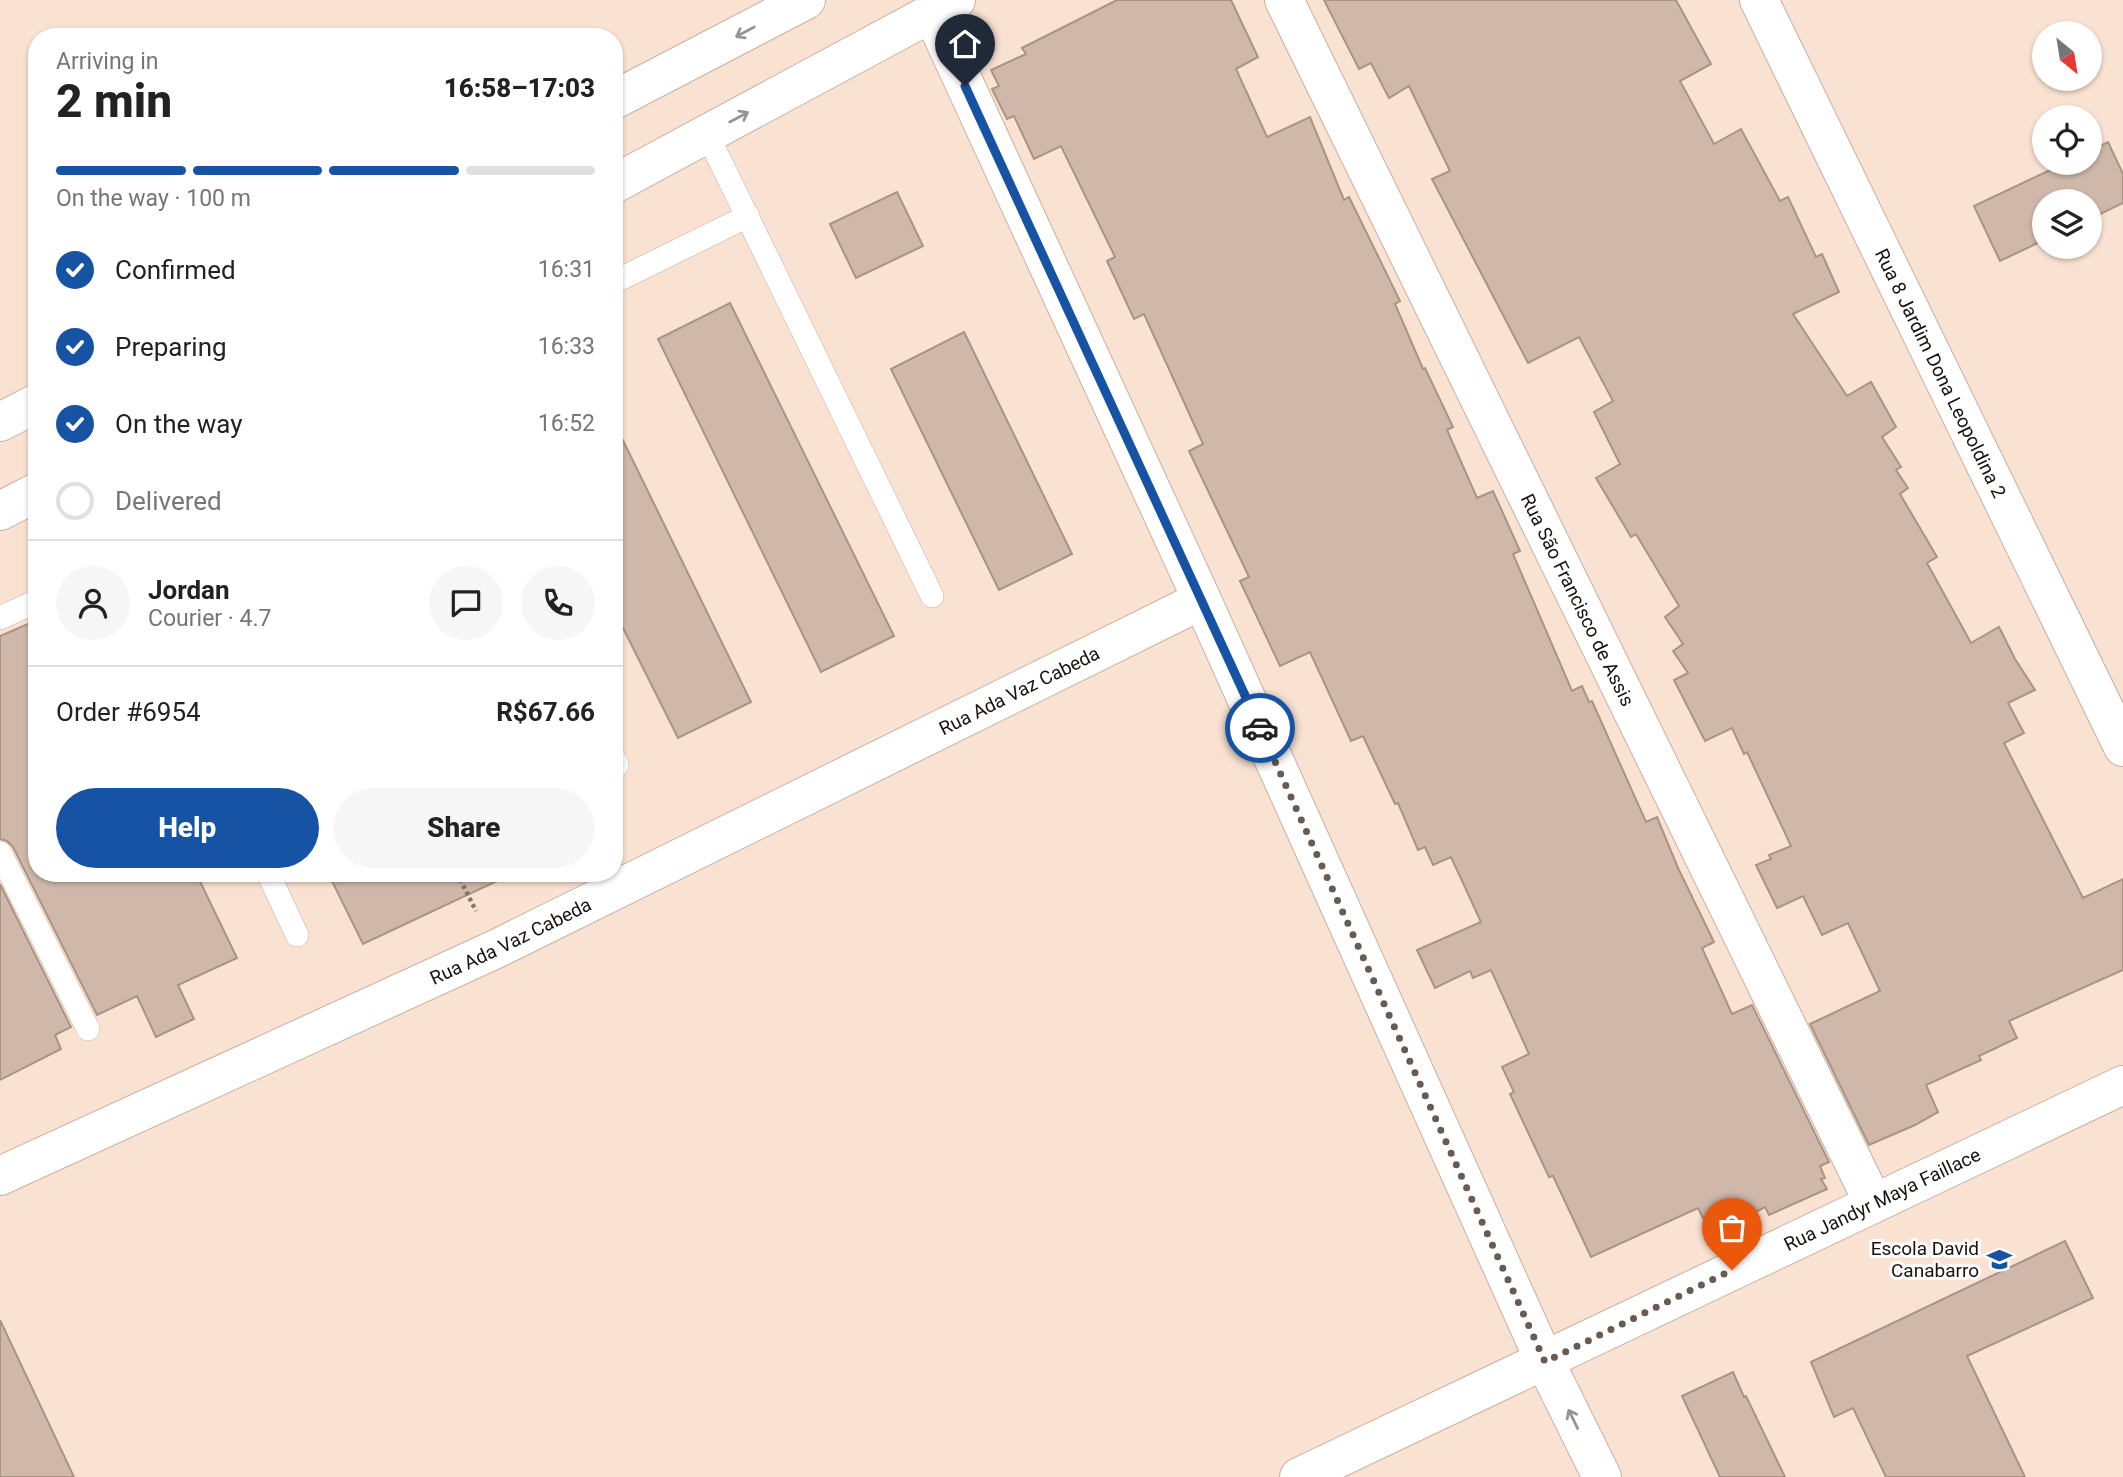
<!DOCTYPE html>
<html lang="en">
<head>
<meta charset="utf-8">
<style>
	body { margin:0; font-family:Roboto,sans-serif; background:#f6f6f6; color:#222; height:100vh; display:flex; flex-direction:column; font-size:26px; white-space:nowrap }
	* { box-sizing:border-box; margin:0 }
	p { font-size:23px; color:#767676 }
	.icon { flex:none; width:38px; height:38px; fill:none; stroke:currentColor; stroke-width:2; stroke-linecap:round; stroke-linejoin:round }
	.map { position:relative; flex:1; overflow:hidden }
	.drawer { position:absolute; left:28px; top:28px; width:595px; height:854px; display:flex; flex-direction:column; background:#fff; border-radius:28px; box-shadow:0 2px 5px #0004 }
	.drawer>* { flex:none }
	.needle { width:46px; rotate:150deg }
	.buttons { position:absolute; left:2032px; top:21px; display:grid; gap:14px }
	.buttons a { display:grid; place-items:center; width:70px; height:70px; border-radius:50%; background:#fff; box-shadow:0 2px 5px #0004; font-size:35px }
	.pin { position:absolute; display:grid; place-items:center; width:60px; height:60px; color:#fff; margin:-72px -30px; border-radius:50% 50% 50% 0; rotate:-45deg; box-shadow:0 0 7px #0007 }
	.pin .icon { rotate:45deg }
	.courier { position:absolute; display:grid; place-items:center; width:70px; height:70px; margin:-35px; border:5px solid #1753a4; border-radius:50%; background:#fff; color:#222; box-shadow:0 2px 9px #0007 }
	.overview em { font-style:normal; font-weight:800 }
	.overview div { display:flex; flex-direction:column-reverse }
	.overview { display:flex; align-items:center; justify-content:space-between; height:119px; padding:0 28px }
	h1 { font-size:46px; font-weight:800; line-height:52px }
	.bar { display:grid; grid-template-columns:repeat(4,1fr); gap:10px 7px; align-content:center; height:84px; padding:0 28px }
	.bar i { height:9px; border-radius:5px; background:#e0e0e0 }
	.bar .active { background:#1753a4 }
	.bar p { grid-column:span 4 }
	.line { display:flex; align-items:center; gap:18px; padding:0 28px; border-top:2px solid #e0e0e0 }
	.line div { flex:1 }
	.round { display:grid; place-items:center; flex:none; width:74px; height:74px; border-radius:37px; background:#f6f6f6 }
	ol { padding:0 28px; list-style:none }
	li { display:flex; align-items:center; gap:21px; height:77px }
	li p { margin-inline-start:auto }
	li .icon { padding:7px; border-radius:50%; background:#1753a4; color:#fff; stroke-width:4 }
	li:last-child { color:#767676 }
	li i { width:38px; height:38px; border:4px solid #e0e0e0; border-radius:50% }
	.primary-button { display:flex; gap:14px; margin-top:auto; padding:14px 28px }
	.primary-button a { flex:1; height:80px; border-radius:42px; background:#1753a4; color:#fff; font-size:28px; font-weight:800; line-height:80px; text-align:center }
	.primary-button a+a { background:#f6f6f6; color:#222 }
	.map>svg:first-child { display:block }
</style>
</head>
<body>
<div class="map">
<svg width="2123" height="1477" viewBox="0 0 2123 1477">
	<rect width="100%" height="100%" fill="#fae2d2"/>
	<g fill="#cfb8a9" stroke="#a99384" stroke-width="2">
		<path d="M1117,0H1231L1258,57L1236,69L1267,137L1310,117L1344,200L1349,197L1400,301L1395,304L1423,369L1425,368L1453,427L1447,430L1477,498L1493,491L1520,551L1513,554L1572,691L1582,686L1589,702L1592,701L1646,822L1657,817L1678,868L1714,942L1702,948L1732,1014L1752,1005L1829,1162L1820,1166L1825,1178L1821,1179L1827,1189L1769,1215L1765,1207L1735,1223L1730,1211L1705,1222L1698,1208L1591,1257L1553,1176L1549,1177L1510,1094L1514,1092L1502,1067L1529,1054L1491,970L1473,978L1470,971L1435,988L1417,950L1481,922L1451,857L1433,865L1425,847L1418,850L1398,803L1395,804L1363,736L1351,741L1310,652L1280,666L1240,581L1249,577L1189,451L1203,444L1144,314L1134,319L1107,261L1115,257L1061,146L1034,159L1014,116L1007,119L992,89L999,86L991,70L1026,54L1022,48Z"/>
		<path d="M1324,0H1676L1711,64L1680,81L1714,144L1741,129L1780,201L1788,197L1816,257L1822,254L1839,292L1793,314L1847,396L1871,382L1896,427L1882,437L1901,467L1896,470L1908,488L1900,494L1937,557L1927,563L1971,643L1999,627L2015,659L2035,690L2008,703L2024,733L2004,743L2083,898L2123,879V970L2009,1021L2017,1038L1979,1056L1981,1060L1926,1085L1938,1112L1915,1125L1869,1145L1810,1024L1880,991L1848,923L1822,935L1803,896L1777,908L1756,865L1771,859L1769,855L1791,846L1747,752L1744,754L1732,728L1705,741L1674,680L1688,673L1673,651L1683,644L1665,617L1679,606L1636,534L1631,537L1596,478L1620,464L1594,412L1613,401L1579,337L1528,363L1432,179L1450,171L1409,86L1389,98L1371,63L1359,69Z"/>
		<path d="M2108,142L2123,174V203L2090,219V201H2044V240L2000,261L1974,206L2065,163H2090V151Z"/>
		<path d="M897,192L923,246L856,278L830,224Z"/>
		<path d="M730,303L894,636L821,672L658,339Z"/>
		<path d="M964,332L1072,554L999,590L891,369Z"/>
		<path d="M614,422L751,702L678,738L614,610Z"/>
		<path d="M37,620V873H196L237,958L178,985L194,1019L156,1037L137,996L97,1015L13,847L7,841L0,839V636Z"/>
		<path d="M328,873H514L363,944Z"/>
		<path d="M0,884L71,1027L55,1035L61,1049L0,1080Z"/>
		<path d="M2065,1241L2093,1298L1967,1356L2025,1477H1886L1853,1408L1834,1417L1811,1362Z"/>
		<path d="M0,1320L74,1477H0Z"/>
		<path d="M1733,1372L1744,1397L1746,1396L1785,1477H1720L1682,1396Z"/>
	</g>
	<g fill="none" stroke-linecap="round" stroke-linejoin="round">
		<defs>
			<g id="lane">
				<path d="M707,134L932,596"/>
				<path d="M614,282L748,216"/>
				<path d="M0,618L37,601"/>
				<path d="M614,759L617,765"/>
				<path d="M0,853L88,1029"/>
				<path d="M268,873L297,935"/>
			</g>
			<g id="street">
				<path id="s1" d="M1284,0L1873,1202"/>
				<path id="s2" d="M1759,0L2123,747"/>
				<path d="M932,13L1202,600L1545,1362L1602,1477"/>
				<path id="s3" d="M0,1176L496,949L1202,600"/>
				<path id="s4" d="M1299,1477C1574,1348 1847,1214 2123,1085"/>
			</g>
			<g id="secondary">
				<path d="M614,100L806,0"/>
				<path d="M614,184L956,0"/>
				<path d="M0,422L37,403"/>
				<path d="M0,511L37,492"/>
			</g>
		</defs>
		<use href="#lane" stroke="#c8b1a2" stroke-width="24"/>
		<use href="#street" stroke="#c8b1a2" stroke-width="40"/>
		<use href="#secondary" stroke="#c8b1a2" stroke-width="40"/>
		<path stroke="#83746a" stroke-width="4.5" stroke-dasharray="3.5 3.5" stroke-linecap="butt" d="M457,873L476,911"/>
		<use href="#lane" stroke="#fff" stroke-width="23"/>
		<use href="#street" stroke="#fff" stroke-width="38"/>
		<use href="#secondary" stroke="#fff" stroke-width="38"/>
	</g>
	<defs><path id="oneway-shaft" d="M-6 0H5M1.5-3L5.5 0L1.5 3" fill="none" stroke-width="1.6" stroke-linecap="round" stroke-linejoin="round" transform="scale(1.75)"/></defs>
	<g stroke="#989492">
		<use href="#oneway-shaft" transform="translate(745 32) rotate(152)"/>
		<use href="#oneway-shaft" transform="translate(739 117) rotate(-28)"/>
		<use href="#oneway-shaft" transform="translate(1573 1419) rotate(-116)"/>
	</g>
	<g fill="none" stroke-linecap="round" stroke-linejoin="round">
		<path stroke="#685b52" stroke-width="7" stroke-dasharray="0 12.6" d="M1260,728L1545,1362L1732,1270"/>
		<path stroke="#1753a4" stroke-width="9" d="M965,86L1260,728"/>
	</g>
	<defs>
		<symbol id="school-bare" viewBox="-9 -9 18 18"><path d="M0-5L7-2L0 1L-7-2ZM-4 1L0 2.5L4 1V4Q0 6-4 4Z" fill="#1753a4" stroke="#fff" stroke-width="2.5" paint-order="stroke"/></symbol>
	</defs>
	<g fill-rule="evenodd">
		<use href="#school-bare" x="1982" y="1242" width="35" height="35"/>
	</g>
	<g text-anchor="middle" dominant-baseline="central" stroke-width="6" stroke-linejoin="round" paint-order="stroke">
		<g font-size="19" fill="#1a120d" stroke="#fff">
			<text stroke="none"><textPath href="#s2" startOffset="415">Rua 8 Jardim Dona Leopoldina 2</textPath></text>
			<text stroke="none"><textPath href="#s1" startOffset="668">Rua São Francisco de Assis</textPath></text>
			<text stroke="none"><textPath href="#s3" startOffset="1129">Rua Ada Vaz Cabeda</textPath></text>
			<text stroke="none"><textPath href="#s3" startOffset="562">Rua Ada Vaz Cabeda</textPath></text>
			<text stroke="none"><textPath href="#s4" startOffset="646">Rua Jandyr Maya Faillace</textPath></text>
		</g>
		<g font-size="19" fill="#1a120d" stroke="#fff" text-anchor="end">
			<text x="1979" y="1248">Escola David<tspan x="1979" dy="22">Canabarro</tspan></text>
		</g>
	</g>
</svg>
<div class="buttons">
<a><svg class="needle" viewBox="-14 -14 28 28"><path d="M0-13l5 13h-10z" fill="#e53935"/><path d="M0 13l5-13h-10z" fill="#767676"/></svg></a>
<a><svg class="icon" aria-label="locate" viewBox="0 0 24 24"><circle cx="12" cy="12" r="6"/><path d="M12 2v4M12 18v4M2 12h4M18 12h4"/></svg></a>
<a><svg class="icon" aria-label="layers" viewBox="0 0 24 24"><path d="M12 4l9 5-9 5-9-5zM3 14l9 5 9-5"/></svg></a>
</div>
<div class="pin" style="left:1732px;top:1270px;background:#ea580c"><svg class="icon" aria-label="bag" viewBox="0 0 24 24"><path d="M5 8h14l-1 12H6zM9 8a3 3 0 0 1 6 0"/></svg></div>
<div class="pin" style="left:965px;top:86px;background:#1f2937"><svg class="icon" aria-label="home" viewBox="0 0 24 24"><path d="M3 11l9-7 9 7M6 9v11h12V9"/></svg></div>
<div class="courier" style="left:1260px;top:728px"><svg class="icon" aria-label="car" viewBox="0 0 24 24"><path d="M5 17H2v-5l4-1 3-4h7l3 4 3 1v5h-3M9 17h6M6 11h13"/><circle cx="7" cy="17" r="2"/><circle cx="17" cy="17" r="2"/></svg></div>
<section class="drawer">
<div class="overview"><div><h1>2 min</h1><p>Arriving in</p></div><em>16:58–17:03</em></div>
<div class="bar"><i class="active"></i><i class="active"></i><i class="active"></i><i></i><p>On the way · 100 m</p></div>
<ol>
<li><svg class="icon" aria-label="check" viewBox="0 0 24 24"><path d="M5 12l5 5 9-10"/></svg>Confirmed<p>16:31</p></li>
<li><svg class="icon" aria-label="check" viewBox="0 0 24 24"><path d="M5 12l5 5 9-10"/></svg>Preparing<p>16:33</p></li>
<li><svg class="icon" aria-label="check" viewBox="0 0 24 24"><path d="M5 12l5 5 9-10"/></svg>On the way<p>16:52</p></li>
<li><i></i>Delivered</li>
</ol>
<div class="line" style="height:126px"><a class="round"><svg class="icon" aria-label="person" viewBox="0 0 24 24"><circle cx="12" cy="8" r="4"/><path d="M4 21q1-7 8-7t8 7"/></svg></a><div><b>Jordan</b><p>Courier · 4.7</p></div><a class="round"><svg class="icon" aria-label="chat" viewBox="0 0 24 24"><path d="M4 5h16v11H9l-5 4z"/></svg></a><a class="round"><svg class="icon" aria-label="phone" viewBox="0 0 24 24"><path d="M5 4h4l2 5-3 2q2 4 5 5l2-3 5 2v4C11 20 4 13 5 4z"/></svg></a></div>
<div class="line" style="height:91px"><div>Order #6954</div><b>R$67.66</b></div>
<div class="primary-button"><a>Help</a><a>Share</a></div>
</section>
</div>
</body>
</html>
